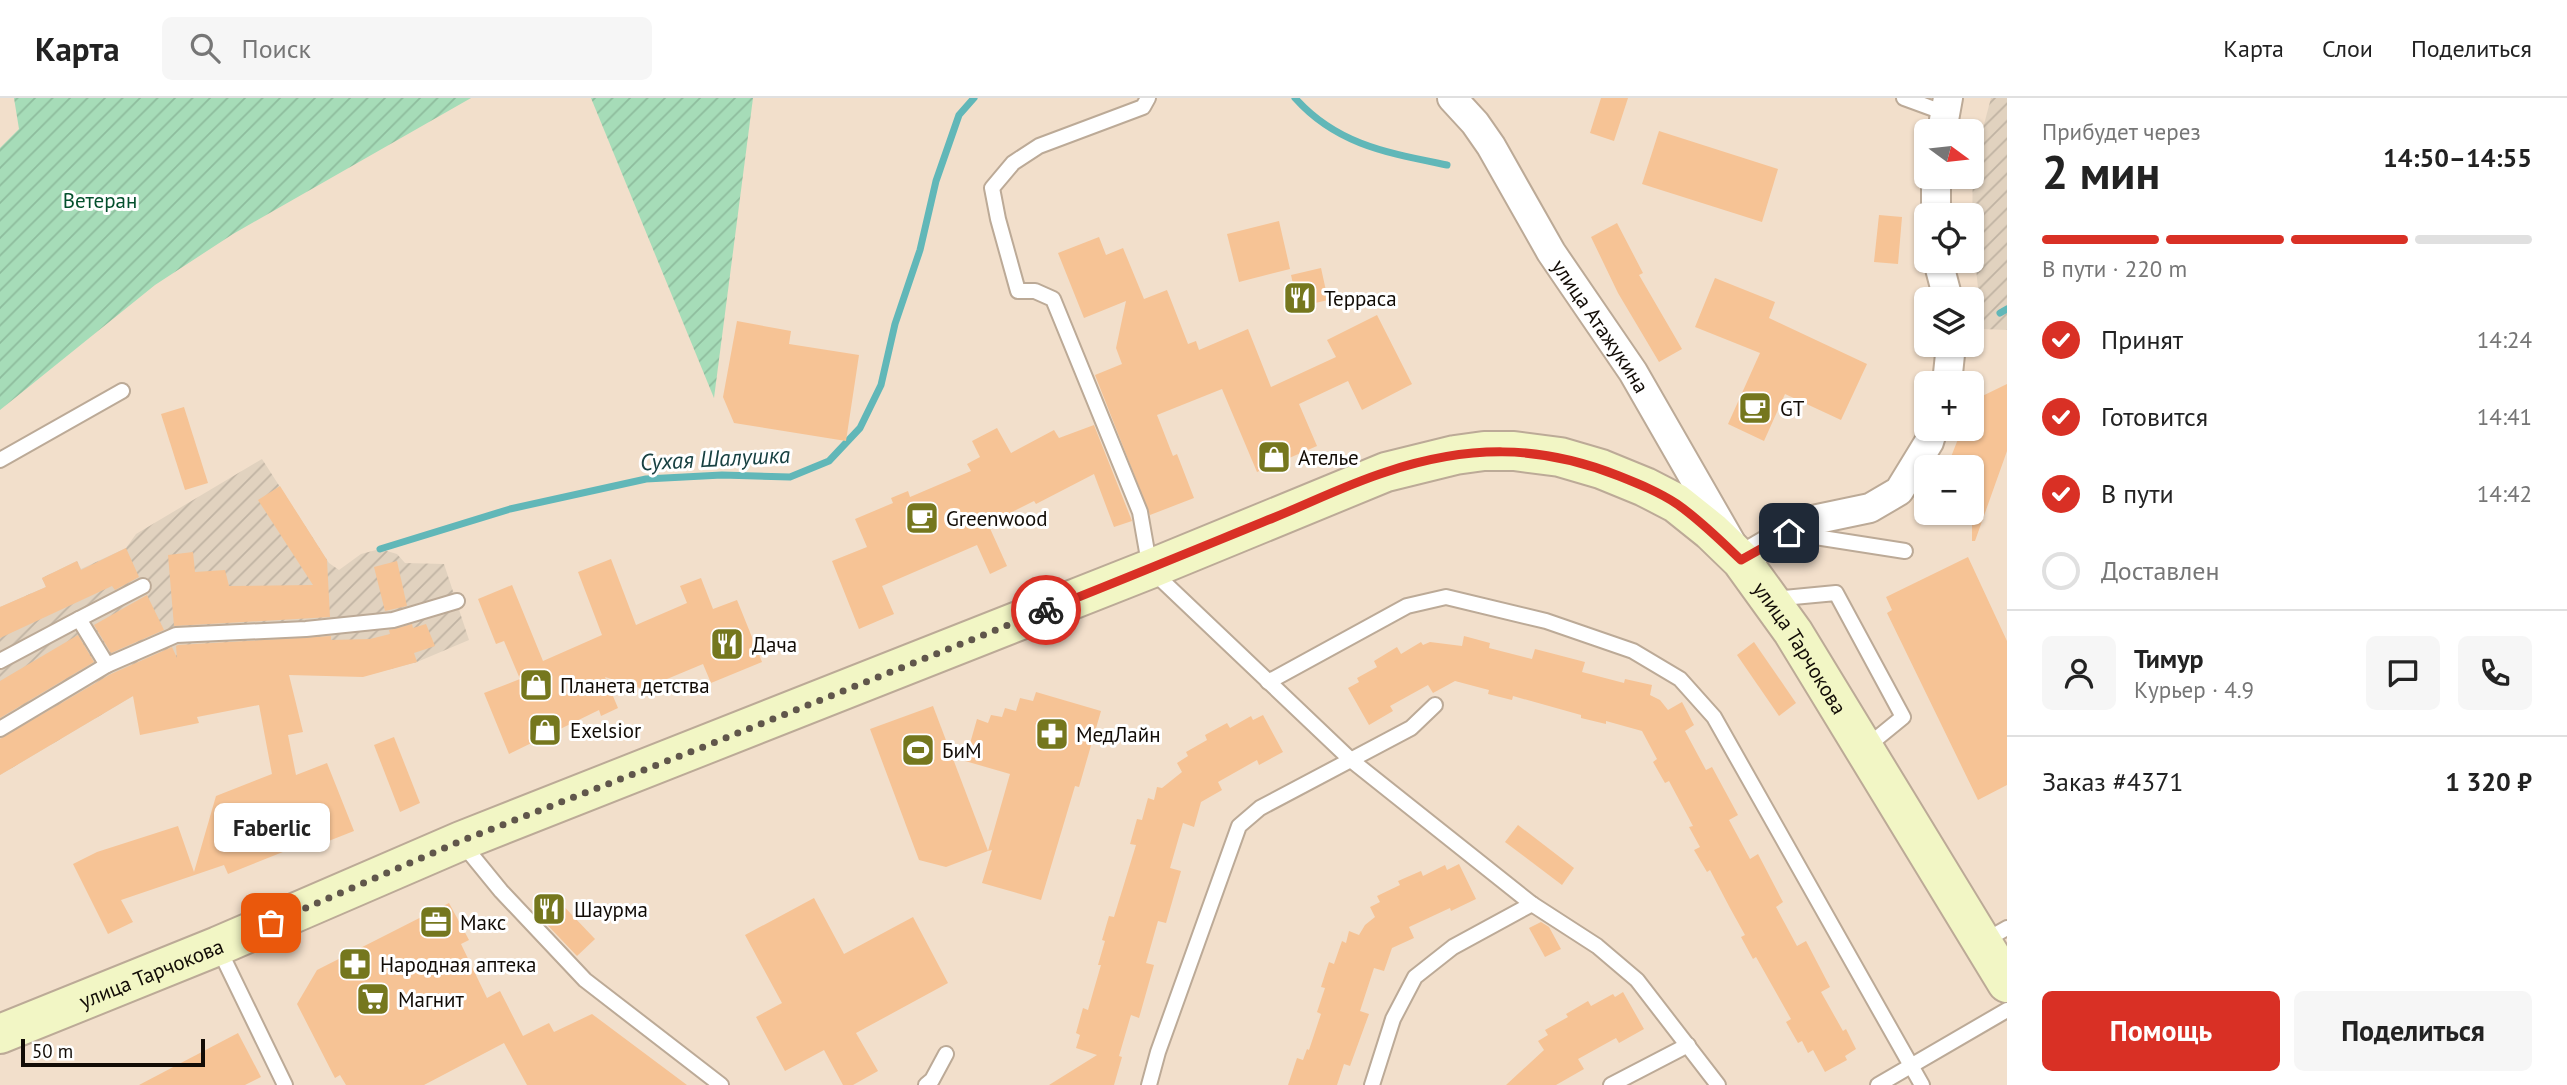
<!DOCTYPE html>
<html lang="ru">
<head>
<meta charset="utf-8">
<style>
	body { margin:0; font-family:"PT Sans",sans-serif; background:#f6f6f6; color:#222; height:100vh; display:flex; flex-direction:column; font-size:26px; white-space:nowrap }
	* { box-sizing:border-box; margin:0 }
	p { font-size:23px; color:#767676 }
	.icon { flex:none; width:38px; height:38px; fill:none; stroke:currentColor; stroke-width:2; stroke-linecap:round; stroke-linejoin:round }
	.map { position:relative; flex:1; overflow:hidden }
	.panel { display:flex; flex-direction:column; background:#fff; width:560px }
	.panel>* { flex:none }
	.needle { width:46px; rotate:105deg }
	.tools { position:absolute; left:1914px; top:21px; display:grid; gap:14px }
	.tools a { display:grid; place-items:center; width:70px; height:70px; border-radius:10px; background:#fff; box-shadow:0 2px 5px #0004; font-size:35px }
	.scale { position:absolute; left:21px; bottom:18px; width:184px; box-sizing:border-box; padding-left:7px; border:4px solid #120c06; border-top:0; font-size:19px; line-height:24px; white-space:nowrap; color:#120c06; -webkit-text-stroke:5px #fff; paint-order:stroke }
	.pin { position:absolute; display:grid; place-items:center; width:60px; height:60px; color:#fff; margin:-30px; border-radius:14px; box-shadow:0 4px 10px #0006 }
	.courier { position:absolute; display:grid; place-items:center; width:70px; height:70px; margin:-35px; border:5px solid #d93025; border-radius:50%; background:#fff; color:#222; box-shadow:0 2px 9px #0007 }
	.bubble { position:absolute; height:49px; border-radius:10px; background:#fff; box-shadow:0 2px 5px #0004; font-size:23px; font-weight:600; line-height:49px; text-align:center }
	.summary em { font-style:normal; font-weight:600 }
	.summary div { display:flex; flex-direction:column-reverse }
	.summary { display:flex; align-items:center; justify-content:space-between; height:119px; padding:0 35px }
	h1 { font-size:46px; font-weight:600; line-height:52px }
	.bar { display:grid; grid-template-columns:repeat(4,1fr); gap:10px 7px; align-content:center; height:84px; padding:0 35px }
	.bar i { height:9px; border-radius:5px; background:#e0e0e0 }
	.bar .current { background:#d93025 }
	.bar p { grid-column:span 4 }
	.line { display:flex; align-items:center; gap:18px; padding:0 35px; border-top:2px solid #e0e0e0 }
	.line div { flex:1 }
	.round { display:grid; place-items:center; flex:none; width:74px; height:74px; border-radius:10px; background:#f6f6f6 }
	ol { padding:0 35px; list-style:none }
	li { display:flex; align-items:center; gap:21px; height:77px }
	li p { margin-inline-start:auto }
	li .icon { padding:7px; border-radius:50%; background:#d93025; color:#fff; stroke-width:4 }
	li:last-child { color:#767676 }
	li i { width:38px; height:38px; border:4px solid #e0e0e0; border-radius:50% }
	.primary-button { display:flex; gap:14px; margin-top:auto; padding:14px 35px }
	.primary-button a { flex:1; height:80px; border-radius:10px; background:#d93025; color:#fff; font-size:28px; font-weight:600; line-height:80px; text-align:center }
	.primary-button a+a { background:#f6f6f6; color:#222 }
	header { display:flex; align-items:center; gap:42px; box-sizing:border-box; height:98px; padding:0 35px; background:#fff; border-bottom:2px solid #e0e0e0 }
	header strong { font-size:33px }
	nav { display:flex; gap:38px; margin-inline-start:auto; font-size:24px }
	.search { width:490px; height:63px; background:#f6f6f6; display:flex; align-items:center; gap:18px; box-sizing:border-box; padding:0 24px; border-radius:10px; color:#767676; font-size:26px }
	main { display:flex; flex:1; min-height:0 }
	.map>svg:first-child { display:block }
</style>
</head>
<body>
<header>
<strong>Карта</strong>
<div class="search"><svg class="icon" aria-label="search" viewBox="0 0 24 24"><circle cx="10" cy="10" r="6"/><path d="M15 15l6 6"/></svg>Поиск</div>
<nav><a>Карта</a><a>Слои</a><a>Поделиться</a></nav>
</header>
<main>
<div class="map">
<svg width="2007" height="987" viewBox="0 0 2007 987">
	<defs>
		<pattern id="industrial-furrows" width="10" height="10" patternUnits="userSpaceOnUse" patternTransform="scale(1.75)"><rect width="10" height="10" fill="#e1d2bf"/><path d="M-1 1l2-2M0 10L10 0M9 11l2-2" fill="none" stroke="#c0b3a3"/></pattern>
		<pattern id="garden-furrows" width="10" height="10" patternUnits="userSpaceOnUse" patternTransform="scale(1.75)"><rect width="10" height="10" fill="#a6dcb8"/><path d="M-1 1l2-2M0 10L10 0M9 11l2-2" fill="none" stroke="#8ebc9d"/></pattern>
	</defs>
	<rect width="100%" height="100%" fill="#f2dfcb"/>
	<g fill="url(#industrial-furrows)">
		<path d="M1991,0H2007V232L1982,231L1972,129L1973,68Z"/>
		<path d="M262,361L329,465L339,472L361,456L380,451L397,456L405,465L444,466L469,542L417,564L368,577L288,570L133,598L0,677V509L46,489L42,480L77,463L81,471L126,450L136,436Z"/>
	</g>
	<g fill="url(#garden-furrows)">
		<path d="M14,0H471L233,136L155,187L0,312V50L19,31Z"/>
		<path d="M591,0H753L714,300Z"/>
	</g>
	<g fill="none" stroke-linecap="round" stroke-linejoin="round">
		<g stroke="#61b7b8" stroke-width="7">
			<path d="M1295,0C1337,47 1388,55 1447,67"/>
			<path d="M2000,215L2007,211"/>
			<path d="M380,451L510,411L646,381L722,377L790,379L829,363L860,330L881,287L895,226L920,152L936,83L959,17L974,0"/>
		</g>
	</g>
	<g fill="#f6c395">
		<path d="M1601,0H1628L1614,43L1590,35Z"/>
		<path d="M1659,33L1778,71L1762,124L1642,86Z"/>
		<path d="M1879,117L1902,119L1898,166L1874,164Z"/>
		<path d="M1279,123L1290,171L1239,184L1227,136Z"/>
		<path d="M1617,125L1643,175L1639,177L1682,251L1659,264L1618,195L1591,139Z"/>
		<path d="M1099,139L1106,157L1123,150L1144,201L1167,192L1188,246L1196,243L1199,252L1248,231L1271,289L1336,259L1327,242L1377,217L1412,286L1362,312L1348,283L1299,306L1317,348L1257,374L1222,291L1157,317L1173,358L1177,356L1194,400L1150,417L1095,277L1122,266L1116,250L1126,203L1084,220L1058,155Z"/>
		<path d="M1321,170L1328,202L1298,209L1291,177Z"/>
		<path d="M1715,180L1775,204L1769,220L1867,266L1841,322L1785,296L1764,343L1728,326L1760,255L1695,229Z"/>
		<path d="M737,223L791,233L789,246L859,257L846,343L734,325L723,299Z"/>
		<path d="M2007,286V353L1975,443H1972V369H1947L1962,331H1972V303Z"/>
		<path d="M184,309L208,385L185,392L161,316Z"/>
		<path d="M1094,327L1132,423L1114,429L1094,376L1036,406L1034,403L988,426L1007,468L990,476L977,447L882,488L894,516L859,531L832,463L867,449L855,421L893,405L891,400L908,393L910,399L971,373L967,366L980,359L972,343L997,330L1011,355L1054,332L1059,340Z"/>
		<path d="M280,388L327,462L330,519L174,528L168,457L193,454L195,474L225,472L229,488L313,487L258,402Z"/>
		<path d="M126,450L139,479L115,492L112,488L0,540V509L46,489L42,480L77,463L81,472Z"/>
		<path d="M1968,459L2007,543V687L1978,702L1887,515L1892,512L1886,499Z"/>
		<path d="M611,461L636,527L687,505L680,488L701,480L713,511L737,502L762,564L711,585L703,566L643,591L605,579L618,610L601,618L599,612L509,656L484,595L520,581L504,543L496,546L478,501L512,487L543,563L602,537L578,474Z"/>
		<path d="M397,463L407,508L385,513L374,469Z"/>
		<path d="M147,497L164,532L111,555L94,527Z"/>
		<path d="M412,526L413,530L426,526L435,548L414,555L417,564L363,579L289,577L303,634L288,637L296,677L327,665L354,733L326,744L323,738L228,776L224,767L121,802L133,824L108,836L73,766L97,754L178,728L194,774L216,698L272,676L259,607L197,619L199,625L140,637L133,598L0,677V641L111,576L172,549L177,560L176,548L178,547L331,538V542L370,541L390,536L389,532Z"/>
		<path d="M78,537L94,564L0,620V583Z"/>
		<path d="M1464,538L1490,545L1489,550L1532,561L1535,551L1585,564L1582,574L1624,585L1625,581L1652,587L1650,597L1660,602L1668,612L1682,604L1694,627L1685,633L1706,672L1712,669L1738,717L1729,722L1750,761L1758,756L1783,804L1776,809L1797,848L1806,843L1830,889L1821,894L1843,933L1846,931L1856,951L1845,958L1847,962L1825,974L1813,952L1808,955L1802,943L1798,945L1786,924L1791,921L1756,859L1753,861L1741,839L1745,837L1730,810L1710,772L1707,774L1694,752L1700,749L1689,729L1693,728L1669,683L1665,685L1653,664L1657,661L1642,633L1606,623V626L1581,620V617L1513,598L1512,602L1488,596L1489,592L1455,583L1433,595L1428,587L1390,608L1393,613L1369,627L1348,590L1359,584L1357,580L1377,569L1374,563L1397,549L1401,556L1421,544L1423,547L1430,544L1462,548Z"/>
		<path d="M1754,544L1796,605L1779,618L1737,557Z"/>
		<path d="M1036,594L1101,613L1079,689L1075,688L1041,802L982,785L992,752L988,753L1010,676L965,663L977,621L988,625L991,617L1002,619L1005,610L1016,613L1020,600L1033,603Z"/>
		<path d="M933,608L988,753L946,769L919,762L870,631Z"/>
		<path d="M1263,617L1283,654L1259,667L1257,662L1218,684L1222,692L1201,704L1194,729L1183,725L1170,770L1181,773L1166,825L1158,823L1146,865L1154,867L1139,920L1131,917L1119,958L1122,959L1114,987H1049L1097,957L1076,950L1080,937L1076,935L1083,910L1088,912L1101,867H1098L1105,843L1102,842L1109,818L1114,819L1136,747L1130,746L1137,721L1142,722L1148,700L1154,702L1157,689L1162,690L1182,674L1177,665L1188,658L1186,654L1207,642L1205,637L1227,625L1230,630L1251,618L1253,622Z"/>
		<path d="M394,639L420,705L400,714L374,647Z"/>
		<path d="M1518,727L1574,770L1562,787L1505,744Z"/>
		<path d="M1459,766L1476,801L1451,813L1450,810L1409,829L1414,840L1392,850L1384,873L1374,870L1360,913L1369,916L1350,968L1344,966L1337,987H1288L1297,960L1303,962L1307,951L1309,952L1321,916L1317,914L1325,890L1321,889L1329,864L1334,866L1342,843L1346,845L1349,833L1359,837L1365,827L1375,819L1370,809L1380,804L1377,798L1400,787L1398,783L1421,773L1423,778L1445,767L1447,772Z"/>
		<path d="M552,796L595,841L577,858L534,813Z"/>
		<path d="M814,800L844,856L913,819L948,885L856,935L878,973L853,987H843L824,952L785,973L756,919L782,905L745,837Z"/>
		<path d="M449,805L469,842L461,846L487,900L500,893L523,938L549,925L554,934L592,916L687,987H527L504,945L424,987H346L340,977L335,980L297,906L317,872Z"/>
		<path d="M1541,824L1549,829L1561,851L1545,859L1529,830Z"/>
		<path d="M1623,894L1644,931L1619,945L1616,940L1578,961L1584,971L1556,987H1506L1544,952L1538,943L1548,937L1545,932L1568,919L1566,916L1588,903L1591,908L1613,896L1615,899Z"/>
		<path d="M238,935L261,979L245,987H139Z"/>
	</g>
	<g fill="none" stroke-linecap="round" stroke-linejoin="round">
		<defs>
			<g id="lane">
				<path d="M1148,0L1143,9L1039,48L1013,65L992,90L998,121L1018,193H1035L1053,201L1140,414L1150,471L1351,662L1532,806L1597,848L1637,882L1718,987"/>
				<path d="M1904,0L1945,15"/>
				<path d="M0,362L122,293"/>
				<path d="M1790,435L1905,453"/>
				<path d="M1773,501L1836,495L1903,619L1865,650"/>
				<path d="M79,521L143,488"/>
				<path d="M0,563L79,521L107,567"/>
				<path d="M1268,584L1407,508L1446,499L1546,523L1633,553L1680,581L1714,619L1922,987"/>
				<path d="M0,631L107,567L176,537L306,531L393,522L457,503"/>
				<path d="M461,744L501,793L585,882L721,987"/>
				<path d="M1984,843L2007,830"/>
				<path d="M218,849L285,987"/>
				<path d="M926,987L932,982L946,956"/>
				<path d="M1149,987L1158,954L1239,728L1260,710L1411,630L1435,607"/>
				<path d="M1372,987L1393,921L1415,879L1453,849L1532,806"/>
				<path d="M1611,987L1688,947"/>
				<path d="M1878,987L2007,912"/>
			</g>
			<g id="street">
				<path id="s1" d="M1452,0L1475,25L1491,48L1551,154L1633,274L1741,462L1808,423L1870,410L1899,393L1929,344L1933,331"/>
				<path d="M1942,33L1948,0"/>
				<path d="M1936,117V79"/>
				<path d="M1938,163L1948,201"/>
				<path d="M1947,285L1951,247"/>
			</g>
			<g id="secondary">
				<path id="s2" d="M0,936L218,848L461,743L1150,471L1386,374L1455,357L1484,353H1514L1560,359L1601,371L1645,389L1676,405L1711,433L1741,462L1793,534L2007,885"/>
			</g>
		</defs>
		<use href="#lane" stroke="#bcaa97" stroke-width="18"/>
		<use href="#street" stroke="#bcaa97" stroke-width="32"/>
		<use href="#secondary" stroke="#bcaa97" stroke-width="42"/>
		<use href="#lane" stroke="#fff" stroke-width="14"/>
		<use href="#street" stroke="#fff" stroke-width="28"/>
		<use href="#secondary" stroke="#f2f6c5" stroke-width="38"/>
	</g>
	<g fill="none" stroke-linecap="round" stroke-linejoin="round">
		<path stroke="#60564b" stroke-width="7" stroke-dasharray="0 12.6" d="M271,825L461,743L703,649L1046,512"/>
		<path stroke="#d93025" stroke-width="9" d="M1046,512C1122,482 1197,451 1273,420C1310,405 1348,386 1386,374C1467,347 1539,346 1619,378C1639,386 1659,394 1677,406C1700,422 1720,442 1741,462L1789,435"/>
	</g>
	<defs>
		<symbol id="restaurant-square" viewBox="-11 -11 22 22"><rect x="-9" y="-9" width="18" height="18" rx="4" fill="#75771e" stroke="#fff"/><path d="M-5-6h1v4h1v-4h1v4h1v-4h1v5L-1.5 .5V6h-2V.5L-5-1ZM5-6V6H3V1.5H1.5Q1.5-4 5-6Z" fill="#fff"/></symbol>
		<symbol id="cafe-square" viewBox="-11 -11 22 22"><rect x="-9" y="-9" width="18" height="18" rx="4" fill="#75771e" stroke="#fff"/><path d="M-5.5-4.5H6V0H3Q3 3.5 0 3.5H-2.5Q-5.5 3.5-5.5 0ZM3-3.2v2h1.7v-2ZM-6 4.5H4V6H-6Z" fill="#fff"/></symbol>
		<symbol id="shop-square" viewBox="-11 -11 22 22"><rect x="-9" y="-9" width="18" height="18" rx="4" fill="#75771e" stroke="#fff"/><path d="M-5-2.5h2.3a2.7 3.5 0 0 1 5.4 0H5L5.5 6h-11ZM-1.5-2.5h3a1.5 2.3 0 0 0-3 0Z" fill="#fff"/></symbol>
		<symbol id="pharmacy-square" viewBox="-11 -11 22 22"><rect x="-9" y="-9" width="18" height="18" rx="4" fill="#75771e" stroke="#fff"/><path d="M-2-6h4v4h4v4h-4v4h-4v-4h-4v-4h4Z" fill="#fff"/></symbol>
		<symbol id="stadium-square" viewBox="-11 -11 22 22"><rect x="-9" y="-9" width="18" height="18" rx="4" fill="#75771e" stroke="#fff"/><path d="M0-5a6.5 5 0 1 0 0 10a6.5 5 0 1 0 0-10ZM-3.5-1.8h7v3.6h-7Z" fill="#fff"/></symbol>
		<symbol id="office-square" viewBox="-11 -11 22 22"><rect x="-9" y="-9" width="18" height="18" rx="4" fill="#75771e" stroke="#fff"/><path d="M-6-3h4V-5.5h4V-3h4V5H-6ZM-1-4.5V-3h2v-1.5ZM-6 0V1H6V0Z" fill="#fff"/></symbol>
		<symbol id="supermarket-square" viewBox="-11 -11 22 22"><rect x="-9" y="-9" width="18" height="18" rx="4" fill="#75771e" stroke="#fff"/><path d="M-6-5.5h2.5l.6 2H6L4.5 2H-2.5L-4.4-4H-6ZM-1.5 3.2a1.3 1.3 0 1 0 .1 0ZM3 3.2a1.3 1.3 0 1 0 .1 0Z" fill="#fff"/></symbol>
	</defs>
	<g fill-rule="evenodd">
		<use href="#restaurant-square" x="1281" y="181" width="38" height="38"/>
		<use href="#cafe-square" x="1736" y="291" width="38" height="38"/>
		<use href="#shop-square" x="1255" y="340" width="38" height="38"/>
		<use href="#cafe-square" x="903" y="401" width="38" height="38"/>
		<use href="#restaurant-square" x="708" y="527" width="38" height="38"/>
		<use href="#shop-square" x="517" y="568" width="38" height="38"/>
		<use href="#shop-square" x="526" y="613" width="38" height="38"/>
		<use href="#pharmacy-square" x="1033" y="617" width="38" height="38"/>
		<use href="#stadium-square" x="899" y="633" width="38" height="38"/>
		<use href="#restaurant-square" x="530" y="792" width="38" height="38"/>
		<use href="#office-square" x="417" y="805" width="38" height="38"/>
		<use href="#pharmacy-square" x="336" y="847" width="38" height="38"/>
		<use href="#supermarket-square" x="354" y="882" width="38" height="38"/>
	</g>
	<g text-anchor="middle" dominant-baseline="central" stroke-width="6" stroke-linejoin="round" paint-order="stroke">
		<g font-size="21" fill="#05502d" stroke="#fff">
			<text x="100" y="102">Ветеран</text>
		</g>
		<g font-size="21" fill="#120c06" stroke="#fff" text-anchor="start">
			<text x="1324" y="200">Терраса</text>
			<text x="1780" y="310">GT</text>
			<text x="1298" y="359">Ателье</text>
			<text x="946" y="420">Greenwood</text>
			<text x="752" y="546">Дача</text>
			<text x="560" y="587">Планета детства</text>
			<text x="570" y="632">Exelsior</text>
			<text x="1076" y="636">МедЛайн</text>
			<text x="942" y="652">БиМ</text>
			<text x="574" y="811">Шаурма</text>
			<text x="460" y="824">Макс</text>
			<text x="380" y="866">Народная аптека</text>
			<text x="398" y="901">Магнит</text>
		</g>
		<g font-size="21" fill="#120c06" stroke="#fff">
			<text stroke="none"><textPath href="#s1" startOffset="273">улица Атажукина</textPath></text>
			<text stroke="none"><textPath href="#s2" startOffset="1990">улица Тарчокова</textPath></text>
			<text stroke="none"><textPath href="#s2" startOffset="163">улица Тарчокова</textPath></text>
		</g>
		<g font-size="23" font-style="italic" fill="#184142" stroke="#fff">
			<text transform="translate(715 360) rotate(-3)">Сухая Шалушка</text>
		</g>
	</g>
</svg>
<div class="tools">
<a><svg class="needle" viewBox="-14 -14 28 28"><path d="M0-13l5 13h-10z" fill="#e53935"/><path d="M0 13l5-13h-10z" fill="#767676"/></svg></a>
<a><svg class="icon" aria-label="locate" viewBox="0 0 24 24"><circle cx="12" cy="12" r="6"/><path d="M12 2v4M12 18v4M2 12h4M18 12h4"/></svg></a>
<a><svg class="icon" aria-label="layers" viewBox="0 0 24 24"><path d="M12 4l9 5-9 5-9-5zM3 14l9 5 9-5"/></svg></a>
<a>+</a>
<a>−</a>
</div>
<div class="scale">50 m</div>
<div class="pin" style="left:271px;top:825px;background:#ea580c"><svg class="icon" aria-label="bag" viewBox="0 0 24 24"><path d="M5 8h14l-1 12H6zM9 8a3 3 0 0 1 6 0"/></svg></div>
<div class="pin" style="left:1789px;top:435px;background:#1f2937"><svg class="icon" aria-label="home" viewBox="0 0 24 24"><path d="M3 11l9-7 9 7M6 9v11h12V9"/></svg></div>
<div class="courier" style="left:1046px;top:512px"><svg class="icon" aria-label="bike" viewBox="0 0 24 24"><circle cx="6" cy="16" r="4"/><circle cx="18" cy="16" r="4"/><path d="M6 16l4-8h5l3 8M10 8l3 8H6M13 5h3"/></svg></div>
<div class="bubble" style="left:214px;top:705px;width:116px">Faberlic</div>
</div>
<section class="panel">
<div class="summary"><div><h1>2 мин</h1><p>Прибудет через</p></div><em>14:50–14:55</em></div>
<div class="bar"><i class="current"></i><i class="current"></i><i class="current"></i><i></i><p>В пути · 220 m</p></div>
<ol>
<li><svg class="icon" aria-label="check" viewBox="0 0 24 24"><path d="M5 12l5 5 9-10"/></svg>Принят<p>14:24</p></li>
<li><svg class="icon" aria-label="check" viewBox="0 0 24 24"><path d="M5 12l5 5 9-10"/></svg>Готовится<p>14:41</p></li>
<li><svg class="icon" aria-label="check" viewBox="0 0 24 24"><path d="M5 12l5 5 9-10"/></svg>В пути<p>14:42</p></li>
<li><i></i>Доставлен</li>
</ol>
<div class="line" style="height:126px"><a class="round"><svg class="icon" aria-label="person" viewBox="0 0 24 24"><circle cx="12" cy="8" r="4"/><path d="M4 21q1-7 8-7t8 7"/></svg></a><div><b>Тимур</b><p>Курьер · 4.9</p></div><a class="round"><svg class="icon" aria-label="chat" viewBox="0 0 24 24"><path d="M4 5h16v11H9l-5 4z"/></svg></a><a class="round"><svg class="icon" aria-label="phone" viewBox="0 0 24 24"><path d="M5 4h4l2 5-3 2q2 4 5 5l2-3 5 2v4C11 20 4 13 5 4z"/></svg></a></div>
<div class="line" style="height:91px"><div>Заказ #4371</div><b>1 320 ₽</b></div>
<div class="primary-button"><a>Помощь</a><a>Поделиться</a></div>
</section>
</main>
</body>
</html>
